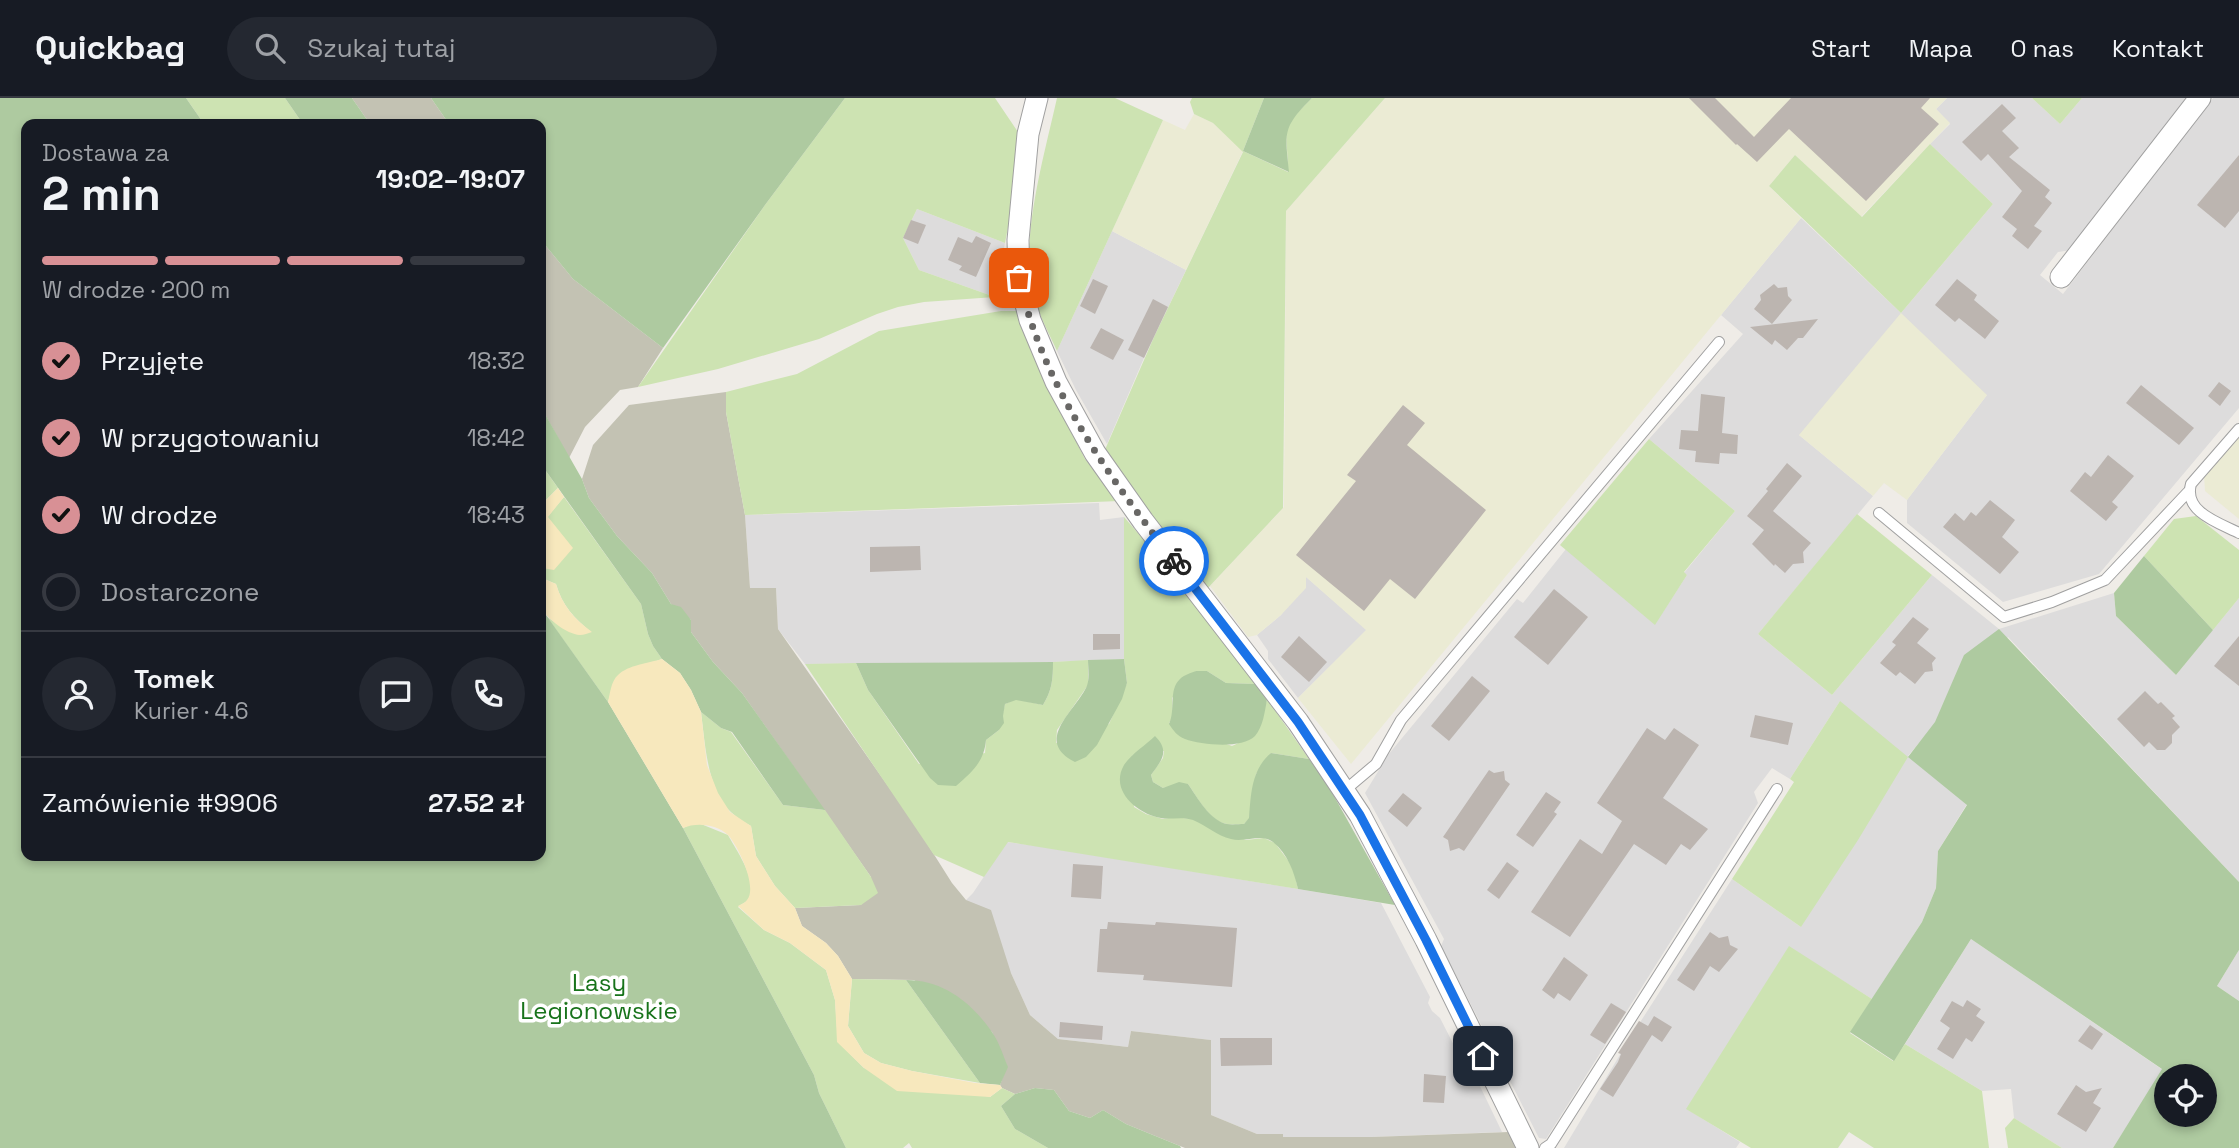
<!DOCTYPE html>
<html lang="pl">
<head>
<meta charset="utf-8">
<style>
	body { margin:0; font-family:"Space Grotesk",sans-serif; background:#242831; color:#f1f3f6; height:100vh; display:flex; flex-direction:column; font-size:26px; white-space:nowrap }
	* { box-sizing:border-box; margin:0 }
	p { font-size:23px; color:#9ea1a6 }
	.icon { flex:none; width:38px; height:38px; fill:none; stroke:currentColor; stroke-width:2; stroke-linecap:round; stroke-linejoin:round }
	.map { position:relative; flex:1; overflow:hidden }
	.details { position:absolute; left:21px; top:21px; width:525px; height:742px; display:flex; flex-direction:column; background:#171b24; border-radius:14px; box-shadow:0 4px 10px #0003 }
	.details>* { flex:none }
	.buttons { position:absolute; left:2154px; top:966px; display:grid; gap:14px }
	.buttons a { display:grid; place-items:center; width:63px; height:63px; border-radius:50%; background:#171b24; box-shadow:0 4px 10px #0003; font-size:35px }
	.pin { position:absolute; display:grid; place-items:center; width:60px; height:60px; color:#fff; margin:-30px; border-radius:14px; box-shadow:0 4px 10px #0006 }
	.courier { position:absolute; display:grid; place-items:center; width:70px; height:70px; margin:-35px; border:5px solid #1a73e8; border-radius:50%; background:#fff; color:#222; box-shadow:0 2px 9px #0007 }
	.summary em { font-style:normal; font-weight:800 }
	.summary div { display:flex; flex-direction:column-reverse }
	.summary { display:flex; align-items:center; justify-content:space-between; height:119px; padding:0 21px }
	h1 { font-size:46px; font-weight:800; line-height:52px }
	.bar { display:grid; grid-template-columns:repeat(4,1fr); gap:10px 7px; align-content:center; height:84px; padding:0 21px }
	.bar i { height:9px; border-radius:5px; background:#363941 }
	.bar .current { background:#d89095 }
	.bar p { grid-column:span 4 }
	.line { display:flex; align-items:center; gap:18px; padding:0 21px; border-top:2px solid #363941 }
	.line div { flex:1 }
	.round { display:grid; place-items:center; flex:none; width:74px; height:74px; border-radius:37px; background:#242831 }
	ol { padding:0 21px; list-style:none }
	li { display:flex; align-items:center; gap:21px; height:77px }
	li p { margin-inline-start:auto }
	li .icon { padding:7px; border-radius:50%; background:#d89095; color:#111; stroke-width:4 }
	li:last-child { color:#9ea1a6 }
	li i { width:38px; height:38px; border:4px solid #363941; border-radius:50% }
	header { display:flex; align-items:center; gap:42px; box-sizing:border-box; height:98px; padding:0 35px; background:#171b24; border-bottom:2px solid #363941 }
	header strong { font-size:33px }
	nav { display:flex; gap:38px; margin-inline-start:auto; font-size:24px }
	.search { width:490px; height:63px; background:#242831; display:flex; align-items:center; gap:18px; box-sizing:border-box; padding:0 24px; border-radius:38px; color:#9ea1a6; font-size:26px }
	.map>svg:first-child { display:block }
</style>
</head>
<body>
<header>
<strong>Quickbag</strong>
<div class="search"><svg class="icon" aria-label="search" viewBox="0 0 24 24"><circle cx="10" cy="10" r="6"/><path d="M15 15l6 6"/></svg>Szukaj tutaj</div>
<nav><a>Start</a><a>Mapa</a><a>O nas</a><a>Kontakt</a></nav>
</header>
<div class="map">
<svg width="2239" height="1050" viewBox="0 0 2239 1050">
	<rect width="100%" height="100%" fill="#efece7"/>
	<g fill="#dddcdc">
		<path d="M1947,0H2032L2060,26L2082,0H2186L2072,152L2058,154L2040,177L2063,196L2213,0H2239V310L2099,476L2003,504L1907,425V402L1987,297L1799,337L1873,398L1758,536L1832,597L1932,477L1999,531L2114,495L2116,518L2176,577L2239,500V784L2008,539L1908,658L1967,706L1938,753L1936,790L1922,824L1872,901L1789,849L1687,1011L1740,1044L1736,1050H1564L1630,940L1732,781L1801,829L1840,603L1790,681L1772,670L1754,694L1758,705L1546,1041L1539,1040L1441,848L1444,841L1365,695L1388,657L1517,501L1523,505L1566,451L1655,526L1687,477L1684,475L1735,413L1649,341L1743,236L1721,217L1801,120L1901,215L1993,106L1930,46L1950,26L1936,11Z"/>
		<path d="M917,111L1005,145L995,199L919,172L903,140Z"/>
		<path d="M1112,133L1186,172L1144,260L1107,346L1076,292L1057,253Z"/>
		<path d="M1099,405L1100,422L1124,419V561L1053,564L805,566L778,531L776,490H750L745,417Z"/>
		<path d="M1305,478L1367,532L1298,600L1268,561V553L1257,537L1281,517Z"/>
		<path d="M1007,744L1060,751L1381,805L1430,899L1428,905L1432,913L1440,920L1460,959H1466L1502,1034L1372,1039H1283L1282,1036H1257L1211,1017V942L1131,933L1128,949L1058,941L1030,917L1011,875L966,802L973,795Z"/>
		<path d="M1971,841L2163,972L2113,1050H2062L2014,1020L2011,991L1982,993L1905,946Z"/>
		<path d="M2239,852V903L2217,888Z"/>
	</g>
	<g fill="#c3c2b3">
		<path d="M352,0H431L449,26H370Z"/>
		<path d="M541,142L573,181L663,250L638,289L620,292L585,329L569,360L541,309Z"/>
		<path d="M726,294V314L745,417L750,490H776L778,531L916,728L952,785L966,802L991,812L1011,875L1030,917L1058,941L1128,949L1131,933L1211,942V1017L1257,1036H1283V1039H1372L1509,1034L1517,1050H1185L1126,1026L1103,1012L1090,1020L1069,1013L1054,992L1035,990L1015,996L1002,990L1000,987L1007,968L992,934L914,882L852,881L838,858L826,845L802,828L795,810L861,807L871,779L742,595L713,564L691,534V522L671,506L652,475L617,438L589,400L582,381L593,347L629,307Z"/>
	</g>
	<g fill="#ebebd4">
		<path d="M1385,0H1947L1936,11L1950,25L1861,119L1795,57L1769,88L1801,120L1351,666L1298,600L1366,532L1306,479V490L1281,517L1257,537L1248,539L1210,488L1284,409L1286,113Z"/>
		<path d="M1194,16L1213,25L1243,53L1186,172L1112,133L1163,22L1185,32Z"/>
		<path d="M1901,215L1987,297L1907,402L1884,385L1873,398L1799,337Z"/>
		<path d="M2239,340V421L2205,393L2204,377Z"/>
	</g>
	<g fill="#cde3b2">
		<path d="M186,0H285L303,26H204Z"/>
		<path d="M845,0H995L1024,43L1005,145L917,111L903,140L919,172L995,199L924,204L898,209L877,216L819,241L718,271L638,289L765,107Z"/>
		<path d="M1057,0H1115L1163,22L1057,253C1047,231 1033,206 1030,182C1024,127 1045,54 1057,0Z"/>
		<path d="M1192,0H1264L1243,53L1288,74C1288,31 1277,34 1312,0H1385L1286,113L1283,410L1207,491L1104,354L1154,239L1243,54L1213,25L1194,16L1190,4Z"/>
		<path d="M2032,0H2082L2060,26Z"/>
		<path d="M1930,46L1993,106L1901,215L1769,88L1795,57L1862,119Z"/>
		<path d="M1001,213H1017L1058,308L1085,361L1120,403L745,417L726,314V294L797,276L879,233Z"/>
		<path d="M1649,341L1735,413L1684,474L1687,477L1655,527L1560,447Z"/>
		<path d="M541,366L558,390L541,407Z"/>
		<path d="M564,399L641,506L648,536L653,548L662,561C634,571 617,572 608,604L547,519L567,532L591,534C574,520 562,507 556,486L542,480L548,418Z"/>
		<path d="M1857,416L1932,477L1832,597L1758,536Z"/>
		<path d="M2196,418L2239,452V500L2213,532L2144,458L2174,421Z"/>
		<path d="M1124,419L1188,493L1256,586L1226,585L1207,573H1196L1172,600L1173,619L1169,625L1232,648C1254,639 1262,623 1267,601L1309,661L1271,655L1256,676L1249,721L1244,726C1239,726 1232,727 1227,726C1210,724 1197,699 1188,686L1163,690L1153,684L1151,677L1163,660L1164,653L1144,650L1132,658L1134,709L1146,716L1163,721L1174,719L1192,721L1246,742L1264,740L1275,745L1293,769L1298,791L1008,744L984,779L934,757L805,566L856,565L868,592L919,666L985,655L986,642L999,632L1005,606L1016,601L1043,607C1052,592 1053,582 1053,564L1088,562V587L1057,632L1056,645L1109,626L1127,585L1124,561Z"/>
		<path d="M1840,603L1908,659L1858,742L1801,829L1732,781L1794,684L1790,681Z"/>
		<path d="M701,614L721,630L731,634L783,707L825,712L871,779L878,795L861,807L795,810L775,788L756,758L751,728C744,724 737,720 732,715C707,694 705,644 701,614Z"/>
		<path d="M696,724L728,737C736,752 760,785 748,802C745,805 741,806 738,809L764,832L790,845L826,872L835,902L838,944L864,970L990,999L1002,990L1015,996L1001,1008L1015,1031L1048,1050H912L909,1045L903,1050H846L819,995L814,977L683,730Z"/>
		<path d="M1789,848L1872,901L1850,935L1893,963L1905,946L1982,993L1989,1050H1874L1849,1034L1838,1050H1751L1686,1011Z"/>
		<path d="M852,881L906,882L980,985L912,973L881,965L864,955L848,928Z"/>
		<path d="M2014,1020L2062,1050H2008L2005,1030Z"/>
	</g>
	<g fill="#aecaa0" fill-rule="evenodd">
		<path d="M0,0H186L204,26H26V758H541V510L608,604L683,730L814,977L819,995L846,1050H0Z"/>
		<path d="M285,0H352L370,26H303Z"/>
		<path d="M431,0H845L765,107L663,250L573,181L541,142V26H449Z"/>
		<path d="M1264,0H1312C1282,30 1285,34 1289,74L1243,53Z"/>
		<path d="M541,309L582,381L589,400L617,438L652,475L671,506L681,509L691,522V534L713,564L742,595L825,712L783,707L732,634L721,630L701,614L691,592L680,575L662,561L653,548L648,536L641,506L541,366Z"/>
		<path d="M2144,458L2213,532L2176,577L2116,518L2114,495Z"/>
		<path d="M1999,531L2239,784V852L2217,888L2239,903V1050H2113L2162,971L1971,841L1894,963L1850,934L1922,824L1936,790L1938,753L1967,707L1908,659L1935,624L1964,557ZM2166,978H2205V1017H2166Z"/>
		<path d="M1124,561L1127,585L1122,601L1097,647L1086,659L1075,664C1034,643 1073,615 1086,590C1090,583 1088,570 1088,562Z"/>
		<path d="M1053,564C1053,582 1052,592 1043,607L1016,602L1005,606L1003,618L1004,625L999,632L986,642C984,664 972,674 956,688L938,687L930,680L868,592L856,565Z"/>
		<path d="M1196,573H1207L1226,585L1256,586L1267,601C1265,613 1263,629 1255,638C1242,651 1202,647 1185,641C1177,638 1173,632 1169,626C1176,612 1168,592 1180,581C1184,577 1191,575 1196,573Z"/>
		<path d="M1155,638C1170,653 1162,662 1151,677L1153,684L1163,690L1179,684L1188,686C1197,699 1210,723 1227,726C1232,727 1239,726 1244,726L1249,720C1251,697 1251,672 1271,655L1309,661L1325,682L1395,807L1298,791C1294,774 1288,756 1273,744C1261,735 1245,745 1231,741C1217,738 1206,727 1193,722C1182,718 1171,722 1161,720C1138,716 1109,693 1124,667C1131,656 1146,647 1155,638Z"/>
		<path d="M906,882C943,882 971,904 992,934C999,944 1003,957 1008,969L1000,987L980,985Z"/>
		<path d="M1035,990L1054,992L1069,1013L1090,1020L1103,1012L1126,1026L1180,1048L1181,1050H1048L1015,1031L1001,1008L1015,996Z"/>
	</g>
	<g fill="#f7e8bd">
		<path d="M558,390L564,399L548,419L573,450L554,472L542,470V480L556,486C562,507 574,521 592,534C588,535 584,537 580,537C566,536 548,521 541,510V407Z"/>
		<path d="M662,561L680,575L691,592L701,614L707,667L718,695L730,714L751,728L756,758L775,788L795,810L802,828L826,845L838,858L852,881L848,928L864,955L881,965L912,973L975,985L1000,987L1002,990L990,999L897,993L864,970L837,944L835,902L826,872L790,845L764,832L738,808C741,806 745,805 747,802C758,789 738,748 728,737C717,726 696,724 683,730L608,604C610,596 611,583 618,577C628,567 649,565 662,561Z"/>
	</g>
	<g fill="#bcb5b0">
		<path d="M1689,0H1715L1754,39L1791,0H1930L1921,10L1939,26L1866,103L1789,31L1757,64L1737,46L1736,47Z"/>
		<path d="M2002,6L2016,20L2002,33L2019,50L2009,59L2050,92L2045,99L2052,105L2034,128L2042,133L2028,151L2012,138L2017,131L2002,119L2022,93L1988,56L1981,63L1962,44Z"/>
		<path d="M2239,57V113L2225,130L2197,107Z"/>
		<path d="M911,122L926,127L918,146L903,140Z"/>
		<path d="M976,138L991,145L976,179L959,172L962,168L948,162L958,139L972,145Z"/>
		<path d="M1093,181L1108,188L1095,216L1080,208Z"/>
		<path d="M1957,181L1977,197L1974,202L1999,223L1985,241L1959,220L1955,224L1935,207Z"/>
		<path d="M1774,186L1778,190L1787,189L1788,198L1792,202L1772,226L1754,211L1761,202L1760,197Z"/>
		<path d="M1153,201L1168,209L1144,260L1128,252Z"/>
		<path d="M1818,221L1803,240H1798L1787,252L1775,242L1772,247L1750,229Z"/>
		<path d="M1101,230L1124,242L1113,262L1090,250Z"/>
		<path d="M2219,284L2231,293L2220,308L2208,298Z"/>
		<path d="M2141,287L2194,330L2179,347L2126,305Z"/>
		<path d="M1701,296L1725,299L1722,335L1738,337L1737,356L1720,355L1719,366L1695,364L1696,353L1679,351L1681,332L1698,333Z"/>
		<path d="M1403,307L1425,325L1407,347L1486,412L1415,501L1390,481L1364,513L1296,457L1356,383L1347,377Z"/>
		<path d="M2108,357L2134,378L2112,404L2118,409L2106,423L2070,393L2085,374L2091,379Z"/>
		<path d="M1787,365L1802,378L1773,413L1811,445L1803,454L1804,465L1793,466L1785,475L1775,466L1774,468L1752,446L1764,432L1747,418L1768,393L1766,391Z"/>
		<path d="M1990,402L2015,422L2002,439L2019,454L2000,476L1943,429L1955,415L1964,423L1971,414L1976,418Z"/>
		<path d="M920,448L921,472L870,474V449Z"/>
		<path d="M1554,491L1588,519L1548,567L1514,539Z"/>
		<path d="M1913,519L1929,531L1917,545L1936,560L1932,565L1933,573L1925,574L1915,586L1900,574L1896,578L1880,565L1896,547L1892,544Z"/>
		<path d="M1093,536H1120V551L1093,552Z"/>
		<path d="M1299,538L1327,564L1309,584L1281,559Z"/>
		<path d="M2239,538V588L2214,568Z"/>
		<path d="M1472,578L1490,593L1449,643L1431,628Z"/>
		<path d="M2145,593L2158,606L2161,604L2175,618L2172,620L2180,629L2172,637V645L2165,652H2157L2149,644L2144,649L2117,621Z"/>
		<path d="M1755,617L1793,625L1788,647L1750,639Z"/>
		<path d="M1647,630L1665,642L1674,630L1699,647L1663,700L1708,731L1690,752L1681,746L1666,767L1634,746L1570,839L1531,814L1580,741L1602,756L1622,723L1597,705Z"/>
		<path d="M1489,672L1494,675L1504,673L1505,682L1510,686L1464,753L1459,750L1450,753L1448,742L1443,739Z"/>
		<path d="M1546,694L1561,704L1554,714L1557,716L1533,749L1516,737Z"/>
		<path d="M1403,695L1422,710L1407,729L1388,713Z"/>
		<path d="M1507,764L1519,773L1499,801L1487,792Z"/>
		<path d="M1073,766L1103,768L1101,801L1071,799Z"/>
		<path d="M1108,824L1155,827L1156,824L1237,830L1232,889L1143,882L1144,877L1097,874L1100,831H1107Z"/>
		<path d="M1710,834L1719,840L1728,838L1730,847L1738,851L1719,874L1710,868L1694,893L1677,882Z"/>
		<path d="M1564,859L1588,877L1570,903L1558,895L1554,901L1542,892Z"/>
		<path d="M1967,902L1981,911L1976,918L1985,924L1972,944L1966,940L1953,961L1937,951L1950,930L1940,923L1952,903L1963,909Z"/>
		<path d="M1611,905L1626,914L1605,946L1590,937Z"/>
		<path d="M1654,918L1672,929L1662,944L1652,937L1613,999L1600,991L1618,964L1621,956L1618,955L1639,923L1648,928Z"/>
		<path d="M1060,924L1103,928L1102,942L1059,939Z"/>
		<path d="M2090,927L2103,936L2092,952L2078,943Z"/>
		<path d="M1220,940H1272V967L1221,968Z"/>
		<path d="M1424,976L1446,978L1444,1005L1423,1004Z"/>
		<path d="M2076,987L2086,994L2102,990L2093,1005L2101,1010L2086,1034L2057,1016Z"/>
	</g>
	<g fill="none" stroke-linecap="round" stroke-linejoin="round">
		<defs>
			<g id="lane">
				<path d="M2239,331L2191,386C2183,414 2219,425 2239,435"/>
				<path d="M1879,415L2004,519L2052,504L2105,482L2188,394"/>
				<path d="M1344,693L1376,666L1401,622L1719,244"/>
				<path d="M1545,1050L1551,1046L1777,691"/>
			</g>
			<g id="street">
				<path d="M1037,0L1028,36L1018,142L1019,180L1030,222L1056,284L1095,355L1143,423L1298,624L1360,717L1426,842L1528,1050"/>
				<path d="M2061,179L2200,0"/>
			</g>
		</defs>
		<use href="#lane" stroke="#a0a0a0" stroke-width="12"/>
		<use href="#street" stroke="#a0a0a0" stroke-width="23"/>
		<use href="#lane" stroke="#fff" stroke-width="10"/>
		<use href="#street" stroke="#fff" stroke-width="21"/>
	</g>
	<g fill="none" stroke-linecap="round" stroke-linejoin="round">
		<path stroke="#686765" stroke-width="7" stroke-dasharray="0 12.6" d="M1019,180C1042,287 1108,377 1174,463"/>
		<path stroke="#1a73e8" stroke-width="9" d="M1174,463L1298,624L1360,717L1426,842L1483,958"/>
	</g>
	<g text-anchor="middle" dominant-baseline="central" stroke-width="7" stroke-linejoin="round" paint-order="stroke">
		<g font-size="24" fill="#18731b" stroke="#fff">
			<text x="599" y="884">Lasy<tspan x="599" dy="28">Legionowskie</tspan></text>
		</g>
	</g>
</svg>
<div class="buttons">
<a><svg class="icon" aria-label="locate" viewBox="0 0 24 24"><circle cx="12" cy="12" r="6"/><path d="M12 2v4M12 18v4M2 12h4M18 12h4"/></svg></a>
</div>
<div class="pin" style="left:1019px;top:180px;background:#ea580c"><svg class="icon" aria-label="bag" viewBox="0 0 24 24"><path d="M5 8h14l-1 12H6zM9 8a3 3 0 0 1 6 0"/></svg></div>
<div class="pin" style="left:1483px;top:958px;background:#1f2937"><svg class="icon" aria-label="home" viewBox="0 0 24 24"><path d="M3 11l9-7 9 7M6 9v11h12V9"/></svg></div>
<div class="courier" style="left:1174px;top:463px"><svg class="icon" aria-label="bike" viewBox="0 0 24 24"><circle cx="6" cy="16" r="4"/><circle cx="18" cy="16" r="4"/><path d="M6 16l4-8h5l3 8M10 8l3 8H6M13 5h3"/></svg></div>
<section class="details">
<div class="summary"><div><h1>2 min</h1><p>Dostawa za</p></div><em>19:02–19:07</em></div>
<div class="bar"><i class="current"></i><i class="current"></i><i class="current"></i><i></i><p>W drodze · 200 m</p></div>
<ol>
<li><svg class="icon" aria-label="check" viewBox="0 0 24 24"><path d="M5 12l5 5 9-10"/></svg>Przyjęte<p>18:32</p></li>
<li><svg class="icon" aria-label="check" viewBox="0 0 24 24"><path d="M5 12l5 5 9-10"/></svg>W przygotowaniu<p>18:42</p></li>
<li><svg class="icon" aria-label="check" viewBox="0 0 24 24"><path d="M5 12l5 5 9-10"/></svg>W drodze<p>18:43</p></li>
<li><i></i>Dostarczone</li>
</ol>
<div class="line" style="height:126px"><a class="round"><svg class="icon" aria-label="person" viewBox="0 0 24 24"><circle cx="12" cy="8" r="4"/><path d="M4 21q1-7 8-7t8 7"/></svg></a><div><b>Tomek</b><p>Kurier · 4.6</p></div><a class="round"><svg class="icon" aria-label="chat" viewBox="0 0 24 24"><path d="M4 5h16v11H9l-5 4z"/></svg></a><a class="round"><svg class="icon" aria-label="phone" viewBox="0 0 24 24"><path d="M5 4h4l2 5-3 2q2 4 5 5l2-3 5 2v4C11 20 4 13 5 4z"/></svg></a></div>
<div class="line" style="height:91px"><div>Zamówienie #9906</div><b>27.52 zł</b></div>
</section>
</div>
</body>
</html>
